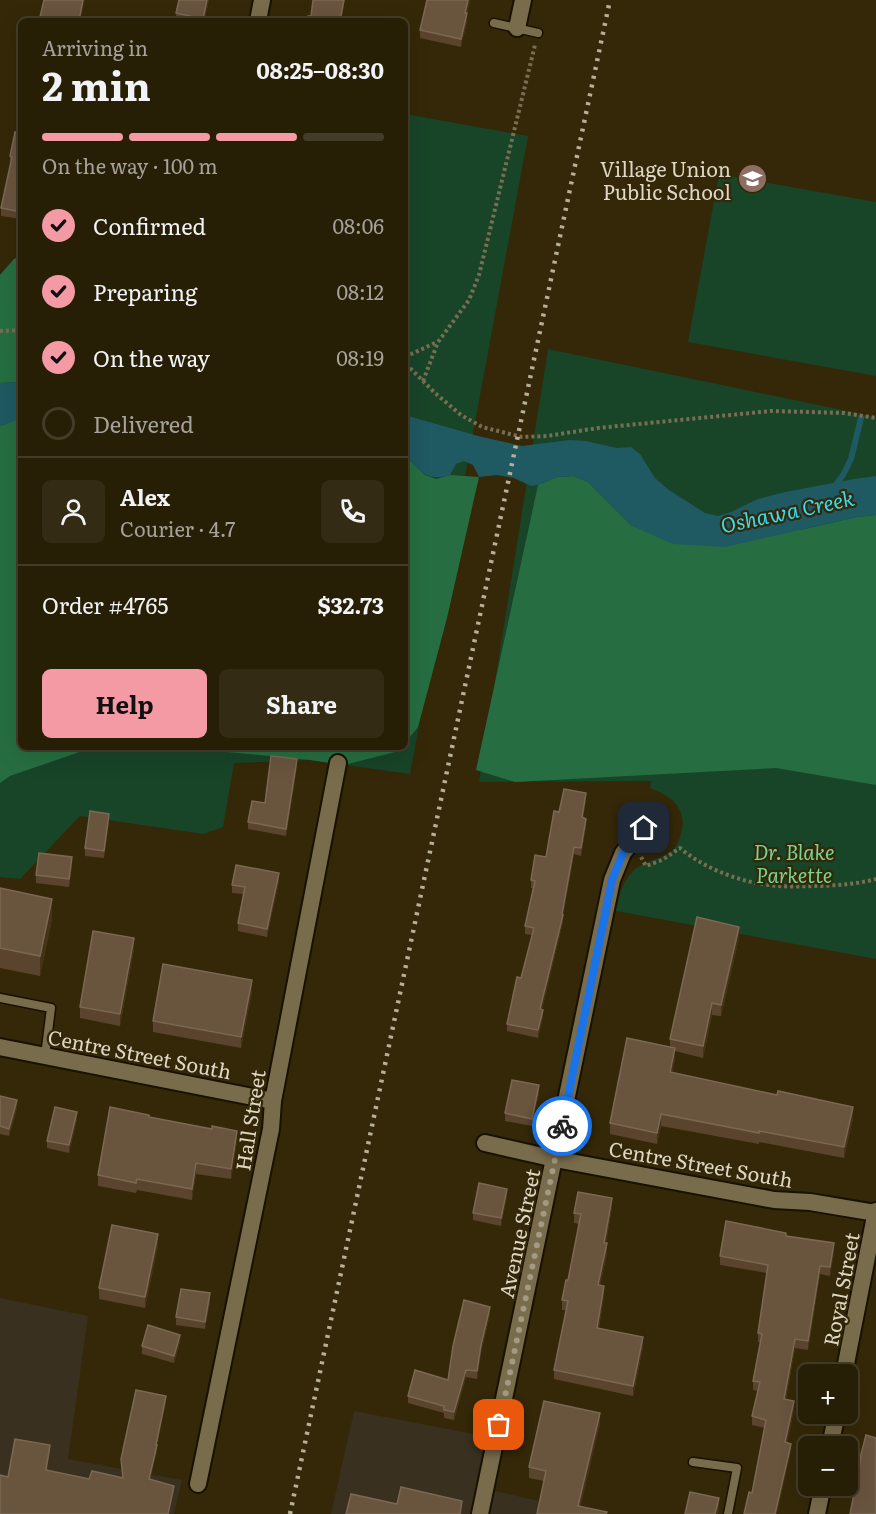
<!DOCTYPE html>
<html lang="en">
<head>
<meta charset="utf-8">
<style>
	body { margin:0; font-family:Literata,serif; background:#332b14; color:#f1f3f6; height:100vh; display:flex; flex-direction:column; font-size:22px; white-space:nowrap }
	* { box-sizing:border-box; margin:0 }
	p { font-size:20px; color:#a4a29b }
	.icon { flex:none; width:33px; height:33px; fill:none; stroke:currentColor; stroke-width:2; stroke-linecap:round; stroke-linejoin:round }
	.map { position:relative; flex:1; overflow:hidden }
	.details { position:absolute; left:18px; top:18px; width:390px; height:732px; display:flex; flex-direction:column; background:#271e06; border-radius:9px; box-shadow:0 6px 24px #0002,0 0 0 2px #433c28 }
	.details>* { flex:none }
	.fabs { position:absolute; left:798px; top:1364px; display:grid; gap:12px }
	.fabs a { display:grid; place-items:center; width:60px; height:60px; border-radius:9px; background:#271e06; box-shadow:0 6px 24px #0002,0 0 0 2px #433c28; font-size:30px }
	.pin { position:absolute; display:grid; place-items:center; width:51px; height:51px; color:#fff; margin:-26px; border-radius:12px; box-shadow:0 3px 9px #0006 }
	.courier { position:absolute; display:grid; place-items:center; width:60px; height:60px; margin:-30px; border:4px solid #1a73e8; border-radius:50%; background:#fff; color:#222; box-shadow:0 2px 8px #0007 }
	.head em { font-style:normal; font-weight:700 }
	.head div { display:flex; flex-direction:column-reverse }
	.head { display:flex; align-items:center; justify-content:space-between; height:102px; padding:0 24px }
	h1 { font-size:39px; font-weight:700; line-height:45px }
	.bar { display:grid; grid-template-columns:repeat(4,1fr); gap:9px 6px; align-content:center; height:72px; padding:0 24px }
	.bar i { height:8px; border-radius:4px; background:#433c28 }
	.bar .selected { background:#f49aa5 }
	.bar p { grid-column:span 4 }
	.line { display:flex; align-items:center; gap:15px; padding:0 24px; border-top:2px solid #433c28 }
	.line div { flex:1 }
	.round { display:grid; place-items:center; flex:none; width:63px; height:63px; border-radius:9px; background:#332b14 }
	ol { padding:0 24px; list-style:none }
	li { display:flex; align-items:center; gap:18px; height:66px }
	li p { margin-inline-start:auto }
	li .icon { padding:6px; border-radius:50%; background:#f49aa5; color:#111; stroke-width:4 }
	li:last-child { color:#a4a29b }
	li i { width:33px; height:33px; border:3px solid #433c28; border-radius:50% }
	.primary-button { display:flex; gap:12px; margin-top:auto; padding:12px 24px }
	.primary-button a { flex:1; height:69px; border-radius:9px; background:#f49aa5; color:#111; font-size:24px; font-weight:700; line-height:69px; text-align:center }
	.primary-button a+a { background:#332b14; color:#f1f3f6 }
	.map>svg:first-child { display:block }
</style>
</head>
<body>
<div class="map">
<svg width="876" height="1514" viewBox="0 0 876 1514">
	<rect width="100%" height="100%" fill="#342808"/>
	<g fill="#393020">
		<path d="M0,1298L88,1316L68,1459L182,1480L174,1514H0Z"/>
		<path d="M354,1411L505,1440L495,1491L596,1514H331Z"/>
	</g>
	<g fill="#184428">
		<path d="M405,114L528,136L410,774L310,760L234,763L223,827L204,834L80,816L20,879L0,877V275L14,259L21,256V747H405Z"/>
		<path d="M719,174L876,202V376L688,342Z"/>
		<path d="M548,349L876,417V959L616,911C619,896 622,883 632,872C642,862 658,860 670,852C675,849 678,843 680,837C689,810 674,797 650,788L651,781L479,782Z"/>
	</g>
	<g fill="#266e41">
		<path d="M21,256V382L0,383V275L14,259Z"/>
		<path d="M21,418V747H94L10,776L0,783V426Z"/>
		<path d="M405,456L425,475L436,479L450,475L479,477L447,618L418,727L405,743Z"/>
		<path d="M573,476L588,482L632,526L800,530L857,517L876,515V785L776,768L515,782L476,770L538,485L557,477Z"/>
		<path d="M194,747H402L399,751L344,765L310,760L227,752Z"/>
	</g>
	<g fill="#1f5962">
		<path d="M21,382V418L0,426V383Z"/>
		<path d="M405,415L478,436L522,446L570,440L586,441L617,448L631,447L640,454L655,478L669,490L705,513L718,516L731,512L758,499L785,492L854,479L876,476V515L857,517L725,547L673,544L632,526L588,482L573,476L557,477L538,485L531,486L514,478L497,475L479,477L473,465L464,461L456,464L450,475C425,482 422,471 405,456Z"/>
	</g>
	<g fill="none" stroke-linecap="round" stroke-linejoin="round">
		<path stroke="#1f5962" stroke-width="6" d="M834,487L843,475L851,459L861,418"/>
		<defs>
			<g id="service">
				<path d="M494,23L538,33"/>
				<path d="M0,998L51,1008L45,1056"/>
				<path d="M693,1462L737,1468L728,1514"/>
			</g>
			<g id="minor">
				<path d="M258,21L262,0"/>
				<path d="M517,28L523,0"/>
				<path d="M0,1047L273,1101"/>
				<path d="M485,1143L555,1159L774,1200L810,1202L876,1213"/>
				<path d="M844,1374L876,1211"/>
				<path d="M830,1446L837,1413"/>
				<path d="M198,1484L271,1129L273,1101L338,763"/>
				<path d="M480,1514L612,880L623,853L643,828"/>
				<path d="M817,1514L823,1485"/>
			</g>
		</defs>
		<use href="#service" stroke="#191100" stroke-width="11"/>
		<use href="#minor" stroke="#191100" stroke-width="20"/>
		<g stroke="#786e54" stroke-width="4" stroke-dasharray="3 3" stroke-linecap="butt">
			<path d="M0,331L21,330"/>
			<path d="M405,357L437,342"/>
			<path d="M405,365L412,370L435,393L461,415L482,427L522,437L547,436L598,428L771,411L844,413L876,418"/>
			<path d="M423,381L438,342L469,300L479,275L535,45"/>
			<path d="M641,857L646,866L662,860L680,848C706,870 745,884 779,886C792,887 807,886 821,886C840,885 858,884 876,879"/>
		</g>
		<use href="#service" stroke="#796c4c" stroke-width="8"/>
		<use href="#minor" stroke="#796c4c" stroke-width="16"/>
		<path stroke="#b7af99" stroke-width="4.5" stroke-dasharray="3 6" stroke-linecap="butt" d="M290,1514L610,0"/>
	</g>
	<g fill="#5b442d">
		<path d="M179,0H209L204,21L176,20V13Z"/>
		<path d="M427,0H470L467,13V21L461,47L420,38V30Z"/>
		<path d="M21,117V219L1,216V208L10,164V156Z"/>
		<path d="M297,767L286,836L248,829V822Z"/>
		<path d="M586,801L583,817L586,826L581,856L574,854L563,915V922L542,1009L543,1017L538,1038L507,1031V1024L521,978L532,935L525,934V926L533,888H531V880L546,857Z"/>
		<path d="M109,821L104,858L85,856V848Z"/>
		<path d="M72,865L69,887L36,883V875Z"/>
		<path d="M279,881L267,937L238,931V923L243,894L232,893V885Z"/>
		<path d="M0,888L52,919L40,976L0,968Z"/>
		<path d="M739,938L721,1016L712,1015L703,1058L675,1051V1059L672,1073L853,1118L844,1158L759,1142V1144L661,1126L657,1144L610,1134V1123L670,1047V1039Z"/>
		<path d="M134,949L120,1026L80,1018V1007Z"/>
		<path d="M252,991L241,1048L153,1032V1021Z"/>
		<path d="M539,1093L532,1126L505,1121V1113Z"/>
		<path d="M0,1096L17,1108L9,1136L0,1134Z"/>
		<path d="M149,1117L237,1141L231,1179L196,1174L192,1200L137,1190L136,1193L98,1186V1175Z"/>
		<path d="M77,1119L69,1153L47,1148V1141Z"/>
		<path d="M507,1196L501,1226L473,1220V1213Z"/>
		<path d="M612,1207L606,1243L607,1253L600,1286L604,1296L599,1328L643,1347L633,1396L554,1379V1370L566,1310H562V1300L568,1280L579,1224L574,1223V1213Z"/>
		<path d="M786,1236L834,1252L830,1276L820,1274L808,1350L795,1348L786,1399L794,1410L787,1443L791,1452L752,1493L765,1428L752,1425V1416L758,1391L753,1390V1381L760,1342H758V1333L767,1273L720,1265V1256Z"/>
		<path d="M158,1245L145,1308L99,1299V1288Z"/>
		<path d="M210,1301L205,1329L176,1325V1317Z"/>
		<path d="M490,1314L481,1353L477,1379L466,1377L454,1420L444,1418V1413L408,1403V1396L448,1380Z"/>
		<path d="M180,1342L174,1363L142,1354V1346Z"/>
		<path d="M600,1424L580,1506L537,1514L544,1481L529,1478V1467Z"/>
	</g>
	<g fill="#453218">
		<path d="M83,0H85L80,21H79Z"/>
		<path d="M207,0H209L204,21H203Z"/>
		<path d="M344,0H345L341,21H340Z"/>
		<path d="M468,0H470L465,20V13Z"/>
		<path d="M467,13V21L461,47V39Z"/>
		<path d="M297,759V767L286,836V829Z"/>
		<path d="M586,793V801L582,824V817Z"/>
		<path d="M109,814V821L104,858V851Z"/>
		<path d="M586,819V826L581,856V848Z"/>
		<path d="M574,847V854L562,922V914Z"/>
		<path d="M72,857V865L69,887V879Z"/>
		<path d="M279,873V881L267,937V929Z"/>
		<path d="M52,899V919L40,976V956Z"/>
		<path d="M563,915V922L540,1017V1009Z"/>
		<path d="M739,927V938L721,1016V1005Z"/>
		<path d="M134,938V949L120,1026V1014Z"/>
		<path d="M252,980V991L241,1048V1037Z"/>
		<path d="M712,1003V1015L703,1058V1046Z"/>
		<path d="M543,1010V1017L538,1038V1030Z"/>
		<path d="M675,1048V1059L670,1083V1072Z"/>
		<path d="M539,1085V1093L532,1126V1119Z"/>
		<path d="M17,1100V1108L9,1136V1129Z"/>
		<path d="M853,1107V1118L844,1158V1147Z"/>
		<path d="M77,1112V1119L69,1153V1145Z"/>
		<path d="M661,1114V1126L657,1144V1133Z"/>
		<path d="M237,1131V1141L231,1179V1169Z"/>
		<path d="M196,1163V1174L192,1200V1189Z"/>
		<path d="M507,1189V1196L501,1226V1218Z"/>
		<path d="M612,1198V1207L604,1252V1243Z"/>
		<path d="M158,1234V1245L145,1308V1297Z"/>
		<path d="M607,1243V1253L598,1295V1285Z"/>
		<path d="M834,1243V1252L830,1276V1267Z"/>
		<path d="M820,1266V1274L808,1350V1341Z"/>
		<path d="M604,1286V1296L597,1338V1328Z"/>
		<path d="M210,1293V1301L205,1329V1322Z"/>
		<path d="M490,1307V1314L481,1353L477,1379V1371L481,1345Z"/>
		<path d="M180,1335V1342L174,1363V1356Z"/>
		<path d="M643,1337V1347L633,1396V1386Z"/>
		<path d="M795,1339V1348L784,1407V1399Z"/>
		<path d="M466,1370V1377L454,1420V1412Z"/>
		<path d="M166,1396V1403L157,1446V1452L149,1486V1479Z"/>
		<path d="M794,1401V1410L785,1451V1442Z"/>
		<path d="M600,1413V1424L579,1514L578,1506Z"/>
		<path d="M791,1444V1452L777,1514H775Z"/>
		<path d="M50,1445V1452L46,1477V1470Z"/>
		<path d="M174,1486V1493L169,1514H168Z"/>
		<path d="M719,1498V1509L718,1514H715Z"/>
		<path d="M462,1501V1514H460Z"/>
	</g>
	<g fill="#69543e" stroke="#7b6853" stroke-width="1.5">
		<path d="M44,0H83L79,21H39Z"/>
		<path d="M179,0H207L203,19L176,13Z"/>
		<path d="M313,0H344L340,21H307L308,16H311Z"/>
		<path d="M427,0H468L465,13H467L461,39L420,30Z"/>
		<path d="M21,117V212L1,208L12,157L10,156L15,132H18Z"/>
		<path d="M271,756L297,759L286,829L248,822L252,801L265,803Z"/>
		<path d="M564,789L586,793L582,817L586,819L581,848L574,847L562,914L563,915L540,1009L543,1010L538,1030L507,1024L517,977L521,978L534,928L525,926L535,881L531,880L535,855L546,857L554,811L559,812Z"/>
		<path d="M90,811L109,814L104,851L85,848Z"/>
		<path d="M39,853L72,857L69,879L36,875Z"/>
		<path d="M236,865L279,873L267,929L238,923L245,887L232,885Z"/>
		<path d="M0,888L52,899L40,956L0,948Z"/>
		<path d="M697,917L739,927L721,1005L712,1003L703,1046L670,1039Z"/>
		<path d="M93,931L134,938L120,1014L80,1007Z"/>
		<path d="M163,964L252,980L241,1037L153,1021Z"/>
		<path d="M627,1038L675,1048L670,1072L777,1095L778,1091L853,1107L844,1147L759,1131V1133L661,1114L657,1133L610,1123Z"/>
		<path d="M512,1080L539,1085L532,1119L505,1113Z"/>
		<path d="M0,1096L17,1100L9,1129L0,1126Z"/>
		<path d="M55,1107L77,1112L69,1145L47,1141Z"/>
		<path d="M110,1107L149,1115V1117L212,1129V1126L237,1131L231,1169L196,1163L192,1189L137,1179L136,1183L98,1175Z"/>
		<path d="M479,1183L507,1189L501,1218L473,1213Z"/>
		<path d="M578,1192L612,1198L604,1243H607L598,1285L604,1286L597,1328L643,1337L633,1386L554,1370L568,1301L562,1300L566,1280H568L581,1214L574,1213Z"/>
		<path d="M726,1221L786,1233V1236L834,1243L830,1267L820,1266L808,1341L795,1339L784,1399L794,1401L785,1442L791,1444L775,1514H744L749,1492L752,1493L766,1420L752,1416L760,1382L753,1381L762,1334L758,1333L768,1265L720,1256Z"/>
		<path d="M112,1225L158,1234L145,1297L99,1288Z"/>
		<path d="M181,1289L210,1293L205,1322L176,1317Z"/>
		<path d="M464,1300L490,1307L481,1345L477,1371L466,1370L454,1412L444,1410V1406L408,1396L415,1370L448,1380L453,1346Z"/>
		<path d="M148,1325L180,1335L174,1356L142,1346Z"/>
		<path d="M136,1390L166,1396L156,1445H157L149,1479L174,1486L168,1514H0V1475L8,1477L15,1439L50,1445L46,1470L89,1479L92,1471L123,1478L121,1459Z"/>
		<path d="M544,1401L600,1413L578,1506L607,1512L606,1514H537L546,1471L529,1467Z"/>
		<path d="M866,1435L876,1438V1514H850L861,1458H860Z"/>
		<path d="M401,1487L462,1501L460,1514H346L351,1494L397,1504Z"/>
		<path d="M690,1492L719,1498L715,1514H685Z"/>
	</g>
	<g fill="none" stroke-linecap="round" stroke-linejoin="round">
		<path stroke="#a29a83" stroke-width="6" stroke-dasharray="0 10.8" d="M499,1425L562,1126"/>
		<path stroke="#1a73e8" stroke-width="8" d="M562,1126L612,880L623,853L644,828"/>
	</g>
	<defs>
		<symbol id="school-disc" viewBox="-11 -11 22 22"><circle r="9.5" fill="#8d6e63" stroke="#342808"/><path d="M0-5L7-2L0 1L-7-2ZM-4 1L0 2.5L4 1V4Q0 6-4 4Z" fill="#fff"/></symbol>
	</defs>
	<g fill-rule="evenodd">
		<use href="#school-disc" x="736" y="162" width="33" height="33"/>
	</g>
	<g text-anchor="middle" dominant-baseline="central" stroke-width="4.5" stroke-linejoin="round" paint-order="stroke">
		<g font-size="20" fill="#ded7c5" stroke="#342808" text-anchor="end">
			<text x="731" y="168">Village Union<tspan x="731" dy="23">Public School</tspan></text>
		</g>
		<g font-size="20" font-style="italic" fill="#76d695" stroke="#342808">
			<text x="794" y="851">Dr. Blake<tspan x="794" dy="23">Parkette</tspan></text>
		</g>
		<g font-size="20" fill="#ded7c5" stroke="#342808">
			<text transform="translate(140 1053) rotate(11)">Centre Street South</text>
			<text transform="translate(249 1120) rotate(-81)">Hall Street</text>
			<text transform="translate(701 1163) rotate(10)">Centre Street South</text>
			<text transform="translate(518 1233) rotate(-78)">Avenue Street</text>
			<text transform="translate(840 1289) rotate(-79)">Royal Street</text>
		</g>
		<g font-size="21" font-style="italic" fill="#37dbf2" stroke="#342808">
			<text transform="translate(787 510) rotate(-12)">Oshawa Creek</text>
		</g>
	</g>
</svg>
<div class="fabs">
<a>+</a>
<a>−</a>
</div>
<div class="pin" style="left:499px;top:1425px;background:#ea580c"><svg class="icon" aria-label="bag" viewBox="0 0 24 24"><path d="M5 8h14l-1 12H6zM9 8a3 3 0 0 1 6 0"/></svg></div>
<div class="pin" style="left:644px;top:828px;background:#1f2937"><svg class="icon" aria-label="home" viewBox="0 0 24 24"><path d="M3 11l9-7 9 7M6 9v11h12V9"/></svg></div>
<div class="courier" style="left:562px;top:1126px"><svg class="icon" aria-label="bike" viewBox="0 0 24 24"><circle cx="6" cy="16" r="4"/><circle cx="18" cy="16" r="4"/><path d="M6 16l4-8h5l3 8M10 8l3 8H6M13 5h3"/></svg></div>
<section class="details">
<div class="head"><div><h1>2 min</h1><p>Arriving in</p></div><em>08:25–08:30</em></div>
<div class="bar"><i class="selected"></i><i class="selected"></i><i class="selected"></i><i></i><p>On the way · 100 m</p></div>
<ol>
<li><svg class="icon" aria-label="check" viewBox="0 0 24 24"><path d="M5 12l5 5 9-10"/></svg>Confirmed<p>08:06</p></li>
<li><svg class="icon" aria-label="check" viewBox="0 0 24 24"><path d="M5 12l5 5 9-10"/></svg>Preparing<p>08:12</p></li>
<li><svg class="icon" aria-label="check" viewBox="0 0 24 24"><path d="M5 12l5 5 9-10"/></svg>On the way<p>08:19</p></li>
<li><i></i>Delivered</li>
</ol>
<div class="line" style="height:108px"><a class="round"><svg class="icon" aria-label="person" viewBox="0 0 24 24"><circle cx="12" cy="8" r="4"/><path d="M4 21q1-7 8-7t8 7"/></svg></a><div><b>Alex</b><p>Courier · 4.7</p></div><a class="round"><svg class="icon" aria-label="phone" viewBox="0 0 24 24"><path d="M5 4h4l2 5-3 2q2 4 5 5l2-3 5 2v4C11 20 4 13 5 4z"/></svg></a></div>
<div class="line" style="height:78px"><div>Order #4765</div><b>$32.73</b></div>
<div class="primary-button"><a>Help</a><a>Share</a></div>
</section>
</div>
</body>
</html>
